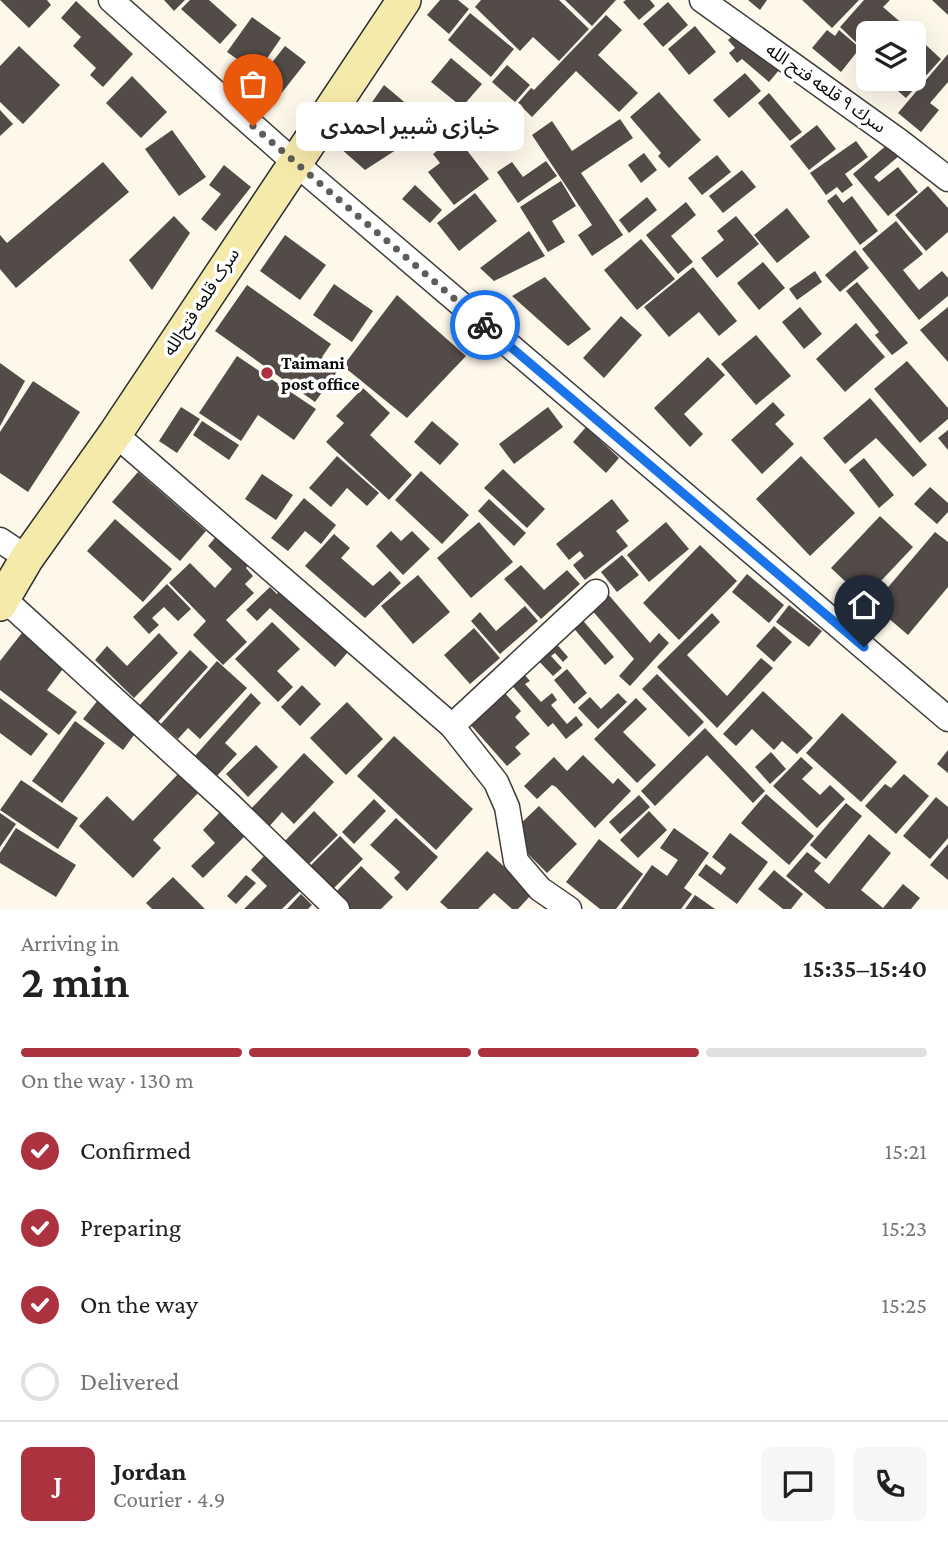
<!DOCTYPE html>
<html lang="en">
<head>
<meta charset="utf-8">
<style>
	body { margin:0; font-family:"Crimson Pro","Noto Sans Arabic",serif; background:#f6f6f6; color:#202124; height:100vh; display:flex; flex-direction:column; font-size:26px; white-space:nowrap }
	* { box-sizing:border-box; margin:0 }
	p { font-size:23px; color:#757577 }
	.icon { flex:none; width:38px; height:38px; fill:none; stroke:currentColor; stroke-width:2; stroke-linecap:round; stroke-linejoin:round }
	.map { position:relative; height:909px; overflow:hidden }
	.panel { display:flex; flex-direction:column; background:#fff; flex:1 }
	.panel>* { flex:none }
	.fabs { position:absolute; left:856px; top:21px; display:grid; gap:14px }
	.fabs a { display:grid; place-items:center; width:70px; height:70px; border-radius:10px; background:#fff; box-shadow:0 7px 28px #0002; font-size:35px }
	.pin { position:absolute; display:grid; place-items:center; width:60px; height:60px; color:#fff; margin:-72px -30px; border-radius:50% 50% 50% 0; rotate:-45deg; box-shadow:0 0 7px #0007 }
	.pin .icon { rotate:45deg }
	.courier { position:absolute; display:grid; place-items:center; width:70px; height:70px; margin:-35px; border:5px solid #1a73e8; border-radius:50%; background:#fff; color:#222; box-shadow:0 2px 9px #0007 }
	.bubble { position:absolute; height:49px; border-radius:10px; background:#fff; box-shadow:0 7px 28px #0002; font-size:23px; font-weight:600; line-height:49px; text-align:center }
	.head em { font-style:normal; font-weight:600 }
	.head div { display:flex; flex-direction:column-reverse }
	.head { display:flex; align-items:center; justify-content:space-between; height:119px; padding:0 21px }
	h1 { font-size:46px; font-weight:600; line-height:52px }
	.bar { display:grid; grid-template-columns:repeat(4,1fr); gap:10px 7px; align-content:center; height:84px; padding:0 21px }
	.bar i { height:9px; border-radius:5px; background:#e0e0e0 }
	.bar .active { background:#ab323e }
	.bar p { grid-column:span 4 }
	.line { display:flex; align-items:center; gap:18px; padding:0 21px; border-top:2px solid #e0e0e0 }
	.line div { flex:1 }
	.round { display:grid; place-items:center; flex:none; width:74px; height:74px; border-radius:10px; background:#f6f6f6 }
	ol { padding:0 21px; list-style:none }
	li { display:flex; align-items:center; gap:21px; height:77px }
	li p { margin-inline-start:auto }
	li .icon { padding:7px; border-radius:50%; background:#ab323e; color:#fff; stroke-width:4 }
	li:last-child { color:#757577 }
	li i { width:38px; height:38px; border:4px solid #e0e0e0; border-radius:50% }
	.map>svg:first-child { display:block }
</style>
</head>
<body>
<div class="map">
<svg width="948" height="909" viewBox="0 0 948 909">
	<rect width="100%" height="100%" fill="#fdf8ea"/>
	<g fill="#524b48">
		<path d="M0,0H47L51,5L29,28Z"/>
		<path d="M164,0H185L174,11Z"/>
		<path d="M190,0H209L237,25L220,44L181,9Z"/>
		<path d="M440,0H458L469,9L449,34L427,15Z"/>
		<path d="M481,0H559L589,29L559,61L533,37L520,51L475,7Z"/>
		<path d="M565,0H616L592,26Z"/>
		<path d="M626,0H650L655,6L639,20L623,2Z"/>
		<path d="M748,0H767L760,10Z"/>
		<path d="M802,0H859L832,28Z"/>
		<path d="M864,0H890L883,7L913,33H868V64L858,55L863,49L840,27Z"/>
		<path d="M932,0H948V15Z"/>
		<path d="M76,1L133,54L103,87L90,75L96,68L73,46L81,37L61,18Z"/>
		<path d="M668,2L688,25L663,47L643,24Z"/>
		<path d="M470,13L514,49L491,77L448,40Z"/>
		<path d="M606,15L622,30L598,55L638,93L619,112L576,71L532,117L518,103L531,88L534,90Z"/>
		<path d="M252,17L281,38L257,73L227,52Z"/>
		<path d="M695,26L716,52L689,75L668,49Z"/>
		<path d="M827,30L835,36L839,30L860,48L841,72L812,48Z"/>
		<path d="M737,32L780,69L769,82L742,59L737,63L729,53L735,48L728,40Z"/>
		<path d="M914,34L941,59L906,98L884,79H914Z"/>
		<path d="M19,46L60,85L23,124L0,102V66Z"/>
		<path d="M285,46L306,62L280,95L259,79Z"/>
		<path d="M948,54V82L930,103L939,110L921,132L898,113Z"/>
		<path d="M451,58L482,84L462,107L431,82Z"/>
		<path d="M507,65L530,85L515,102L492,82Z"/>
		<path d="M745,73L761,91L729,118L713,100Z"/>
		<path d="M132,76L167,112L141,138L106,103Z"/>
		<path d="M384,85L433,126L365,170L340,148Z"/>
		<path d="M659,92L701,140L669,168L658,156L661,153L630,117Z"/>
		<path d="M769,93L802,132L790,141L758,103Z"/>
		<path d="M0,110L13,124L0,136Z"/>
		<path d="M498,114L510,132L484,149L472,131Z"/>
		<path d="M620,119L633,138L581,173L623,235L592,256L578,235L592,225L532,135L552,121L572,151Z"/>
		<path d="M817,125L836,149L809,170L790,146Z"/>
		<path d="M172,130L206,177L179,196L145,149Z"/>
		<path d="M456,136L489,179L454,205L428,172L440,163L433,154Z"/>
		<path d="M856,141L868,157L845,174L853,185L842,193L837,187L826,195L810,173Z"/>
		<path d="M888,144L899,156L874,177L879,182L898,167L918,192L888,216L853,174Z"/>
		<path d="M644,153L657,170L641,183L628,165Z"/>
		<path d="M717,155L731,172L702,195L688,178Z"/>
		<path d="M546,161L557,176L518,203L497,172L512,162L523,177Z"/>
		<path d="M103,162L129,192L16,288L0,269V235L7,243Z"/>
		<path d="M224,165L251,187L216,231L201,219L221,194L209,185Z"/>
		<path d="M742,170L756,187L723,213L709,196Z"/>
		<path d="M561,181L576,206L552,221L565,242L548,252L520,207Z"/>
		<path d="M415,185L442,210L430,223L402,199Z"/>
		<path d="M928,186L948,208V232L926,251L895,215Z"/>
		<path d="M475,193L497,221L459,251L437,223Z"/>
		<path d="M836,194L843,203L852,196L878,231L860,245L827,201Z"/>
		<path d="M647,197L657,210L629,233L619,220Z"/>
		<path d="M686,202L696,215L671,236L693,262L678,274L646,235Z"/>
		<path d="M787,208L810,237L777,263L754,235Z"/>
		<path d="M174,216L190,233L152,290L129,260Z"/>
		<path d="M736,216L759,244L717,278L701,258L724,240L717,231Z"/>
		<path d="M896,221L923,254L903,270L919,290L942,271L948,278V296L919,320L862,249Z"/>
		<path d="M529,231L545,256L494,281L480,268Z"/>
		<path d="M285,235L326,265L300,300L260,271Z"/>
		<path d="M641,239L675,279L637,310L604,270Z"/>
		<path d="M855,250L869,268L840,292L825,275Z"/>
		<path d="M763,262L785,288L759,310L737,283Z"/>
		<path d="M693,267L737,321L719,336L699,312L669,337L644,307Z"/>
		<path d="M815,271L822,282L797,300L789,289Z"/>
		<path d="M545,277L591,329L568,346L512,296Z"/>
		<path d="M857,282L908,343L892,355L875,335L879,332L846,291Z"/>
		<path d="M334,284L373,311L352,342L313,315Z"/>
		<path d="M247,285L331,344L322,357L339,369L315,402L215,331Z"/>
		<path d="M397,295L466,356L407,418L343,366Z"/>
		<path d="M800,307L822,334L804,349L782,322Z"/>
		<path d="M948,307V362L920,330Z"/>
		<path d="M621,316L642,335L604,378L583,358Z"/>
		<path d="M856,323L885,357L845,392L816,359Z"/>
		<path d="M756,335L791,376L756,405L721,364Z"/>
		<path d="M237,356L316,409L294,440L258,415L241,441L199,413Z"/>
		<path d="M708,357L725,375L684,414L703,434L690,447L654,408Z"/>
		<path d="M907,361L948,408V419L920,443L874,389Z"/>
		<path d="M0,363L25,381L0,426Z"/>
		<path d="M33,381L80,412L28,492L0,473V432Z"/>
		<path d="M363,388L390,413L370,435L412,475L389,500L326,442L344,423L336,416Z"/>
		<path d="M870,398L927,465L913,477L876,438L845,464L823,438Z"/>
		<path d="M773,402L785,415L775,424L794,444L762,474L731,440Z"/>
		<path d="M181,407L200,419L177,453L159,441Z"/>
		<path d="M548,407L563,427L514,464L499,444Z"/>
		<path d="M202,421L239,445L229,460L193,435Z"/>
		<path d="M432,421L459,444L440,465L414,442Z"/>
		<path d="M586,427L619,458L606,473L573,442Z"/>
		<path d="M948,430V450L938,438Z"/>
		<path d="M337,456L379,493L367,506L347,488L331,507L309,488Z"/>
		<path d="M801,456L855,513L810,556L756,499Z"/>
		<path d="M864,458L894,495L879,508L849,470Z"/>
		<path d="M503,469L545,509L527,528L484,488Z"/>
		<path d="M421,471L469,515L442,544L395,500Z"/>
		<path d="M138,472L206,531L180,561L112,502Z"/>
		<path d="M262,474L293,495L276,520L245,499Z"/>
		<path d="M930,487L948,503V512L937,524L914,504Z"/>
		<path d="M304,498L336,525L321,544L305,531L288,551L271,538Z"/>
		<path d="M489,499L526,533L514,546L478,511Z"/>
		<path d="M612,499L629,521L616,531L628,546L585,580L573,565L584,556L580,551L569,560L556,544Z"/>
		<path d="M880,516L913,547L864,599L831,568Z"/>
		<path d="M115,519L172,569L143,602L87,551Z"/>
		<path d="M479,522L513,562L471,598L437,558Z"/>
		<path d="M666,522L689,549L649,582L627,555Z"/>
		<path d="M391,531L401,541L412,531L430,549L403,575L376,546Z"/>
		<path d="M220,532L253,560L246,568L253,576L245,584L254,593L226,620L247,642L223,665L193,635L206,621L169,583L190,563L215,588L232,569L208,546Z"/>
		<path d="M935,532L948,542V587L908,635L873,605Z"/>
		<path d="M334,534L350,548L341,558L373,586L390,571L401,583L365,618L305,566Z"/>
		<path d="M700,545L737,581L679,640L643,603Z"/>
		<path d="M622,555L639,575L617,592L601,572Z"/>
		<path d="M521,565L544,590L567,570L580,584L541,619L504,579Z"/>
		<path d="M747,574L784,605L769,623L732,592Z"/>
		<path d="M418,575L450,612L413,644L381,606Z"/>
		<path d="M167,584L191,609L178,621L164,607L152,618L159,625L149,634L133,617Z"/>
		<path d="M270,587L277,594L280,590L348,652L335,667L270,608L257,621L246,610Z"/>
		<path d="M607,593L650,643L659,633L669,643L630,686L619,676L634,659L590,608Z"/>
		<path d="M789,605L822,631L809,647L776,622Z"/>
		<path d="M525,606L538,621L500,654L471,621L480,612L496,631Z"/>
		<path d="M712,613L720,622L687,655L727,696L761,658L773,668L717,728L657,667Z"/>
		<path d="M580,617L614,657L605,665L571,625Z"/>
		<path d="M272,622L300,649L277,671L293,687L278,702L235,659Z"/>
		<path d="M774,626L792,642L774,662L756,646Z"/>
		<path d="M474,628L500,658L470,684L444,655Z"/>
		<path d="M25,629L68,662L47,690L77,712L59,735L0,690V661Z"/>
		<path d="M159,633L178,653L134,698L95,660L107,646L127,666Z"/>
		<path d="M553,640L568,657L563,662L555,653L551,656L562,668L553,676L534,656Z"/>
		<path d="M190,650L208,667L157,723L139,706Z"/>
		<path d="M217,661L247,688L200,739L188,728L178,739L161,724Z"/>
		<path d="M567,669L587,693L574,704L554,680Z"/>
		<path d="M521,671L530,681L525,684L541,702L552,693L557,700L551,705L567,724L576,716L583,725L566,739L553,723L548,727L509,682Z"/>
		<path d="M657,674L704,722L689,737L642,689Z"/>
		<path d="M302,685L321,704L300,726L281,707Z"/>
		<path d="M503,691L521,711L515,717L530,734L515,747L521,754L507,766L468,722Z"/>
		<path d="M763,691L813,738L797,754L782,741L774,750L752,729L736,746L723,734Z"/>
		<path d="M251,693L261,703L225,743L237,754L216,777L194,757Z"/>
		<path d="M618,693L627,702L598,729L578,708L590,697L601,709Z"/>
		<path d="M0,698L48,734L31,756L0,733Z"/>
		<path d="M636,698L647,709L623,732L656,765L637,783L594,739Z"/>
		<path d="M98,700L137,731L123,750L83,719Z"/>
		<path d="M347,702L383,739L346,775L310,738Z"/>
		<path d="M842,713L897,762L861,802L806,753Z"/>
		<path d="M75,721L105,743L62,803L32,781Z"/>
		<path d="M705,728L765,791L753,803L707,755L655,806L641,791Z"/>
		<path d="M394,736L473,809L436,850L357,776Z"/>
		<path d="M256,745L278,767L248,797L226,774Z"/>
		<path d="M948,750V773L937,764Z"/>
		<path d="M771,752L786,769L770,784L755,767Z"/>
		<path d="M304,753L334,782L294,824L282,812L267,829L249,811Z"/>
		<path d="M583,755L613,784L618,778L631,791L595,828L556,787L552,785L537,799L524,786L554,757L567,771Z"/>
		<path d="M801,757L813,768L802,779L820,795L830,785L845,799L817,828L773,786Z"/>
		<path d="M179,773L199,792L153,840L161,848L133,878L79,826L107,796L133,821Z"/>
		<path d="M904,774L929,796L896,834L865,806L885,784L891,788Z"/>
		<path d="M21,780L78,818L58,849L0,810Z"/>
		<path d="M766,794L814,836L789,865L741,823Z"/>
		<path d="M639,795L650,807L620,834L609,822Z"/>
		<path d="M936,797L948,807V838L930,859L903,836Z"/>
		<path d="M374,799L386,811L354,844L342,832Z"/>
		<path d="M846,803L862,816L826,859L810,845Z"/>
		<path d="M539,806L577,844L547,873L515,841L524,832L518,826Z"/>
		<path d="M314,811L338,835L304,869L281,845Z"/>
		<path d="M649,811L667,830L638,858L620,840Z"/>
		<path d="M220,812L244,837L203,878L191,866L215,843L203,830Z"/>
		<path d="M0,813L16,824L0,847Z"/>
		<path d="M396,818L438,857L407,891L394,878L400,872L370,845Z"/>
		<path d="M16,828L76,865L56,897L0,863V853Z"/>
		<path d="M674,828L709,853L684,888L692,894L681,909H621L652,865L667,876L678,860L660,848Z"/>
		<path d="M730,833L768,862L737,904L698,875L706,864L721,875L726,868L712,857Z"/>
		<path d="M869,834L891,853L861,890L883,908L903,884L920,898L911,909H826L786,876L807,852L821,863L814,871L829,884Z"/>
		<path d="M340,836L363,859L329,893L306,870Z"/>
		<path d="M599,839L643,874L616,909H600L566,882Z"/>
		<path d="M948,844V880L930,865Z"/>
		<path d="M487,851L533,893L518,909H512L494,893L478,909H448L440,902Z"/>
		<path d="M265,855L301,890L282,909H244L267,886L251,870Z"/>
		<path d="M361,866L393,897L381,909H346L332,896Z"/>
		<path d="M774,870L803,894L791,909H783L758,889Z"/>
		<path d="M246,875L256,883L236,904L227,896Z"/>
		<path d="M173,877L205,909H152L146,903Z"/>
		<path d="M301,894L312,905L308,909H287Z"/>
		<path d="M695,895L715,909H685Z"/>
	</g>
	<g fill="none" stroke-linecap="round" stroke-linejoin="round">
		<defs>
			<g id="minor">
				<path d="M111,0L294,162L948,719"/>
				<path d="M702,0L899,141L948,179"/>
				<path d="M115,434L452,726L496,782L507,807L516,861L540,889L569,909"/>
				<path d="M0,540L27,558"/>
				<path d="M4,599L229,804L337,909"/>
				<path d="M452,726L596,592"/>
			</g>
			<path id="secondary" d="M0,604L27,558L115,434L404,0"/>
		</defs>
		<use href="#minor" stroke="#3d3d3d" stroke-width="27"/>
		<use href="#secondary" stroke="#2c2c2c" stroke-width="36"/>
		<use href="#minor" stroke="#fff" stroke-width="24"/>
		<use href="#secondary" stroke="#f6eaab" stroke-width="33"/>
	</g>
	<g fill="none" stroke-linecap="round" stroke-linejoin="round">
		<path stroke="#5f5d58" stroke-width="7" stroke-dasharray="0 12.6" d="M253,126L485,325"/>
		<path stroke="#1a73e8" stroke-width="9" d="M485,325L864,647"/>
	</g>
	<circle fill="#ab323e" stroke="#fff" stroke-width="2.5" cx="267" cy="373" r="7"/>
	<g text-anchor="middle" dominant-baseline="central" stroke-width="7" stroke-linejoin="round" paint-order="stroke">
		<g font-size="18" fill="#0a0a0a" stroke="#fff">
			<text transform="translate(826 88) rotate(35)">سرك ٩ قلعه فتح الله</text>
			<text transform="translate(201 302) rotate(-57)">سرک قلعه فتح‌الله</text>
		</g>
		<g font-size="18" font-weight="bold" fill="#0a0a0a" stroke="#fff" text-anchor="start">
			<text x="281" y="363">Taimani<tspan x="281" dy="21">post office</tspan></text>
		</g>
	</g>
</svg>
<div class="fabs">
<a><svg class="icon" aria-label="layers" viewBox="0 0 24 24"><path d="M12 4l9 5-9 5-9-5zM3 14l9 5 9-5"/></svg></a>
</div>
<div class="pin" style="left:253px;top:126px;background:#ea580c"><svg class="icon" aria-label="bag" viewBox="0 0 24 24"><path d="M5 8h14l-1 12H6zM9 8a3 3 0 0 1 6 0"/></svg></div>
<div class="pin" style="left:864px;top:647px;background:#1f2937"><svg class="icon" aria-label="home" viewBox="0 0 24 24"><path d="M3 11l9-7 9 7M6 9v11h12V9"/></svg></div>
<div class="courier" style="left:485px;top:325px"><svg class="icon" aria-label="bike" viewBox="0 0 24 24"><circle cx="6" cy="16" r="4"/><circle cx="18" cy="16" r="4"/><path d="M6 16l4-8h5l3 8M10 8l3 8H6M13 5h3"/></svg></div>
<div class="bubble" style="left:296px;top:102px;width:228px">خبازی شبیر احمدی</div>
</div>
<section class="panel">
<div class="head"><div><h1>2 min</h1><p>Arriving in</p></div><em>15:35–15:40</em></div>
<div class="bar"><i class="active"></i><i class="active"></i><i class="active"></i><i></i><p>On the way · 130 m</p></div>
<ol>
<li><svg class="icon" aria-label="check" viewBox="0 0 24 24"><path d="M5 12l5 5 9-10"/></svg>Confirmed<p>15:21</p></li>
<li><svg class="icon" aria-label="check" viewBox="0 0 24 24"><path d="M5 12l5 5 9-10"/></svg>Preparing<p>15:23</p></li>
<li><svg class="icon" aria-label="check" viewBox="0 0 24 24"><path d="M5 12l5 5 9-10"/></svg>On the way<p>15:25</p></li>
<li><i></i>Delivered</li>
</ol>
<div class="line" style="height:126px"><b class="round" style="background:#ab323e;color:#fff">J</b><div><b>Jordan</b><p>Courier · 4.9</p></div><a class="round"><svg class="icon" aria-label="chat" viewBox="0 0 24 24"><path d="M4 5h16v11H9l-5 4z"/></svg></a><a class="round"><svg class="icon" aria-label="phone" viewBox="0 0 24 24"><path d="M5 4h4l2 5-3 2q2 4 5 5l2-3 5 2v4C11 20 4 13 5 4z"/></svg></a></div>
</section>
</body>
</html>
